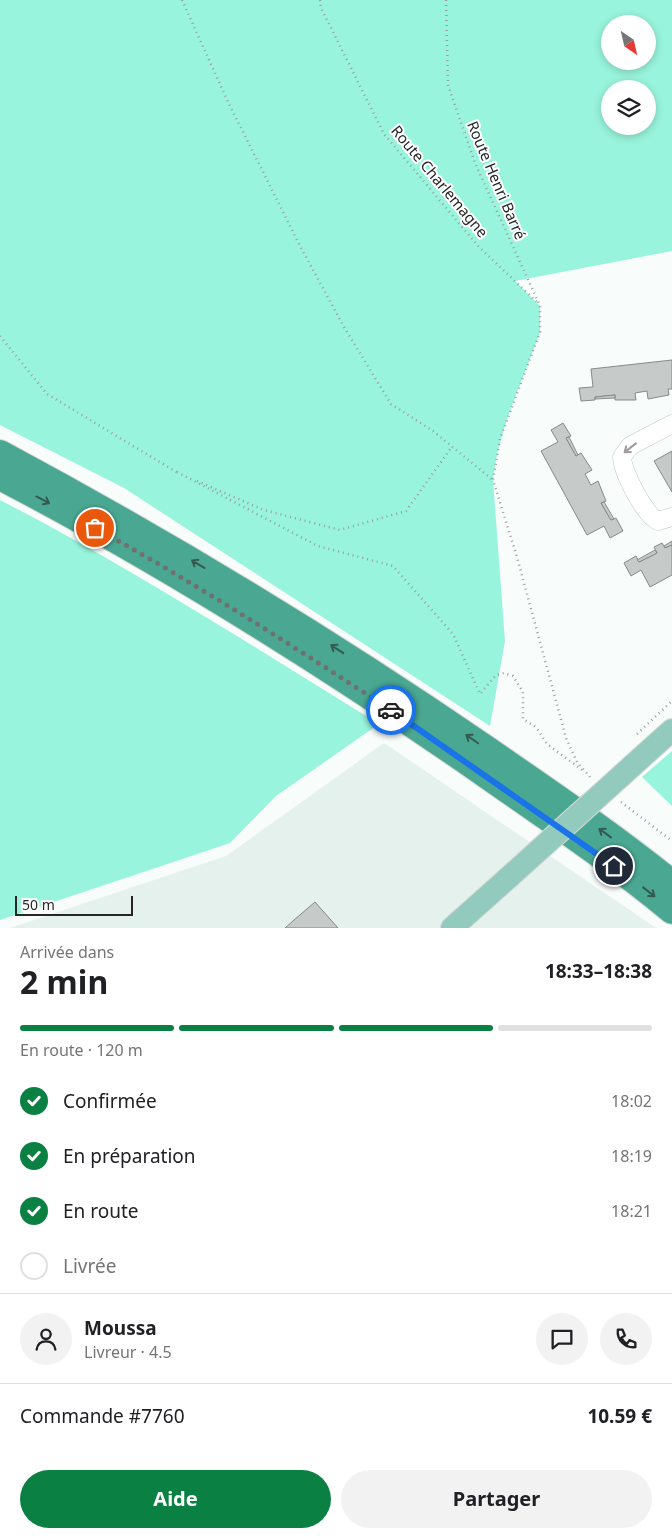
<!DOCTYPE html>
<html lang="fr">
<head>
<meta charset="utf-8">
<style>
	body { margin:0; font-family:"Noto Sans",sans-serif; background:#f2f2f2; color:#202124; height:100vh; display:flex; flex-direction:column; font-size:19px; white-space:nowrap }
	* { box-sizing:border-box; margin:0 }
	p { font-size:16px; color:#757577 }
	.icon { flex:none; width:28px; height:28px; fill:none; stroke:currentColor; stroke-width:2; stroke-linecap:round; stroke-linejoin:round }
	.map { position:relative; height:928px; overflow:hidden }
	.details { display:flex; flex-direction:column; background:#fff; flex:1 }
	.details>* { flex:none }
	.needle { width:32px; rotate:146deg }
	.tools { position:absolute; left:601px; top:15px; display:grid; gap:10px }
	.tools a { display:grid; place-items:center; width:55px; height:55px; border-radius:50%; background:#fff; box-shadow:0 2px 8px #0003; font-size:25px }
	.scale { position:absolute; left:15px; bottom:12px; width:118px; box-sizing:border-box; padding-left:5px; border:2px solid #252625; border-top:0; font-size:14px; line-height:18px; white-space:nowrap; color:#252625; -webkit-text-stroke:4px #fff; paint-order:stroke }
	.pin { position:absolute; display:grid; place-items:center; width:42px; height:42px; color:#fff; margin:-21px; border:2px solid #fff; border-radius:50%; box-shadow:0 1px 5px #0007 }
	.courier { position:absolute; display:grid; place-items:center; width:50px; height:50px; margin:-25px; border:4px solid #1a73e8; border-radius:50%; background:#fff; color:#222; box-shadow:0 1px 6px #0007 }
	.summary em { font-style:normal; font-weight:700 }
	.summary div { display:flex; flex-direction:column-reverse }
	.summary { display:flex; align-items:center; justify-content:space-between; height:85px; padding:0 20px }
	h1 { font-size:32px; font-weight:700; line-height:38px }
	.bar { display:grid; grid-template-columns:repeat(4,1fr); gap:8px 5px; align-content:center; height:60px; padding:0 20px }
	.bar i { height:6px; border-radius:4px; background:#e0e0e0 }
	.bar .active { background:#0b8043 }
	.bar p { grid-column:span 4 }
	.line { display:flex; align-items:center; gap:12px; padding:0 20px; border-top:1px solid #e0e0e0 }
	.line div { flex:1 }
	.round { display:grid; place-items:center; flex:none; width:52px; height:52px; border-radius:26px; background:#f2f2f2 }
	ol { padding:0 20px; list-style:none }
	li { display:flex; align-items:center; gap:15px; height:55px }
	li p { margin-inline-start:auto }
	li .icon { padding:5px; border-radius:50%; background:#0b8043; color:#fff; stroke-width:4 }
	li:last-child { color:#757577 }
	li i { width:28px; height:28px; border:2px solid #e0e0e0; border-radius:50% }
	.cta { display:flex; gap:10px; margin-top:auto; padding:10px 20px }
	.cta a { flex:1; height:58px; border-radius:30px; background:#0b8043; color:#fff; font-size:20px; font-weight:700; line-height:58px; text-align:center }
	.cta a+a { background:#f2f2f2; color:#202124 }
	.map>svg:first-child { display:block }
</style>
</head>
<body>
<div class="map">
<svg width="672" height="928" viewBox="0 0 672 928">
	<rect width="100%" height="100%" fill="#f8fcfb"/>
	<path fill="#e5f1ed" d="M384,743L656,928H10L226,856Z"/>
	<g fill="#98f4dc" fill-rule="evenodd">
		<path d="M0,0H672V251L515,281L540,306V332C523,381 499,427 493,480L505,641L490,726L124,488L0,425ZM610,24H648V61H610ZM610,89H648V126H610Z"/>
		<path d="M0,500C130,567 254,647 379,724L276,796L230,843L0,920Z"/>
		<path d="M672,751V806L642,777Z"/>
	</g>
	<g fill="#c6cac9" stroke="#868a89">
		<path d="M672,360V389H668L669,395L648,399L647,391L635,393L636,400H615V395L595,397V400L581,401L579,388L593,387L591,369Z"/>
		<path d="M615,395V398L595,399V397Z"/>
		<path d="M563,423L571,436L566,438L576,456L581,453L592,470L585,474L591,485L598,481L606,501L601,503L611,520L616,518L623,531L610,538L604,526L587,535L541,451L558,442L551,430Z"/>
		<path d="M569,437L578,455L576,456L566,438Z"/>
		<path d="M672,451V492L654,461Z"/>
		<path d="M604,502L614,519L611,520L601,503Z"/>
		<path d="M672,541V545L665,548L664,546Z"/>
		<path d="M662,543L665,548L672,545V575L650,587L641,570L631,576L624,563L636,556L639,562L657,553L654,547Z"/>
		<path d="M655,550L657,553L639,562L637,560Z"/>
		<path d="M315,902L338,928H285L294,920Z"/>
	</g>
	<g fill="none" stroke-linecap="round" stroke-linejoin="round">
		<defs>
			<path id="minor" d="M672,424L630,446L622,457C622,471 645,516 658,521L672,517"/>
			<g id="major">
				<path d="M632,766L672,730"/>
				<path d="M452,928L508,878"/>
			</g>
			<g id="highway">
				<path d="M0,453C168,543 330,641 487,749C549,792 613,835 672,883"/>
				<path d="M0,477C163,562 319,660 470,764C538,812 608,858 672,911"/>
			</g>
		</defs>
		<use href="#minor" stroke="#c3c7c6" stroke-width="19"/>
		<use href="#major" stroke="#d8d8d8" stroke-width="24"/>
		<use href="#highway" stroke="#d8d8d8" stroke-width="28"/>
		<g stroke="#9b9e9d" stroke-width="2.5" stroke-dasharray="1 4" stroke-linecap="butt">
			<path d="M182,0L228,102L300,246L344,327L391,404L433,431L493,480"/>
			<path d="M320,0L321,8L384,134L479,247L539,304"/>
			<path d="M446,0L448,85L475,163L540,306V332L500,439L493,480L517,557L566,738L577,762L591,778"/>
			<path d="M0,336L47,394L178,473"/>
			<path d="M177,472L318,546L393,566L453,634L480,694L496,675L504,673L513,676L523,692V719L536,727L547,744L582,770"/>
			<path d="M197,481L264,510L340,530L406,511L451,448"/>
			<path d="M637,734L672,701"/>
			<path d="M621,802L672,841"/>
		</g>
		<use href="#minor" stroke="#fff" stroke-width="18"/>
		<use href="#major" stroke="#92cbbe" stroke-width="22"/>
		<use href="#highway" stroke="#4aa892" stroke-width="26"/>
		<defs>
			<path id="major-bridge" d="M508,878L632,766"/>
		</defs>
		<use href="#major-bridge" stroke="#d8d8d8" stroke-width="24" stroke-linecap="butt"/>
		<use href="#major-bridge" stroke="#92cbbe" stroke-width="22"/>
	</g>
	<defs><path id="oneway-shaft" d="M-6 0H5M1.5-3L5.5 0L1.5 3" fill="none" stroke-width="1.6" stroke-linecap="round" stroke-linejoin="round" transform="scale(1.25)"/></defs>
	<use stroke="#9d9d9d" href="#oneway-shaft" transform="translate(630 448) rotate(142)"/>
	<g stroke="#345a51">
		<use href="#oneway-shaft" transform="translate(43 500) rotate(28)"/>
		<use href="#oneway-shaft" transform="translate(198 564) rotate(-149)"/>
		<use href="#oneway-shaft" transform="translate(337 649) rotate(-147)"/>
		<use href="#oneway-shaft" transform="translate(472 739) rotate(-145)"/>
		<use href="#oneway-shaft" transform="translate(605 833) rotate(-144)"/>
		<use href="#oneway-shaft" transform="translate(649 892) rotate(38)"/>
	</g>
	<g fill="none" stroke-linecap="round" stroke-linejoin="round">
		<path stroke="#6f7170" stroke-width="5" stroke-dasharray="0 9" d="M95,528C197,584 294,647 391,710"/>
		<path stroke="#1a73e8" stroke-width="6" d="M391,710L614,866"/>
	</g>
	<g text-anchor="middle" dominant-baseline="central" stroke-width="4" stroke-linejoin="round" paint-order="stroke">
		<g font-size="15" fill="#252625" stroke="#fff">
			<text transform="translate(497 180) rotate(67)">Route Henri Barré</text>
			<text transform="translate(440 181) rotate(50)">Route Charlemagne</text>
		</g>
	</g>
</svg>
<div class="tools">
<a><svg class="needle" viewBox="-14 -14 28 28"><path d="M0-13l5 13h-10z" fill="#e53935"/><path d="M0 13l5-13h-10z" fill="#757577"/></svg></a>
<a><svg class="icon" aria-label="layers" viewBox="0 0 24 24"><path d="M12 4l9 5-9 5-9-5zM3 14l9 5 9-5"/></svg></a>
</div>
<div class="scale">50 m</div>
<div class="pin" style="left:95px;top:528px;background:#ea580c"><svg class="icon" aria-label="bag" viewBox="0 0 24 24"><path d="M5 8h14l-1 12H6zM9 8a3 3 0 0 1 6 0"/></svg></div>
<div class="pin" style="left:614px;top:866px;background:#1f2937"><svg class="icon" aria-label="home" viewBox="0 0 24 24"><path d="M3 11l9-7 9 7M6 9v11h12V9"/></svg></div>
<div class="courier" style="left:391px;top:710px"><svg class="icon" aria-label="car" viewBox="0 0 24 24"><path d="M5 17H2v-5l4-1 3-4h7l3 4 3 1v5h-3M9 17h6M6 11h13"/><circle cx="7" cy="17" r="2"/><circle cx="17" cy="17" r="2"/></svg></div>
</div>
<section class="details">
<div class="summary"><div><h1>2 min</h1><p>Arrivée dans</p></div><em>18:33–18:38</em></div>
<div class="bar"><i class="active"></i><i class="active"></i><i class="active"></i><i></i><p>En route · 120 m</p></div>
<ol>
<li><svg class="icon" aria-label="check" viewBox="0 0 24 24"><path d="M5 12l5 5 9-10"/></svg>Confirmée<p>18:02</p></li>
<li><svg class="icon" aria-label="check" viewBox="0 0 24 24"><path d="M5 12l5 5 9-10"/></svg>En préparation<p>18:19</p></li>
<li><svg class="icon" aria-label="check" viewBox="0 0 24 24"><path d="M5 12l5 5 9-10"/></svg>En route<p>18:21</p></li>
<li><i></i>Livrée</li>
</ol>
<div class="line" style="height:90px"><a class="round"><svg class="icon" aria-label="person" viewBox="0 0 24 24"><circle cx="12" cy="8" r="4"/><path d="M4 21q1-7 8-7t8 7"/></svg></a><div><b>Moussa</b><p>Livreur · 4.5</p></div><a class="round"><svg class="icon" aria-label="chat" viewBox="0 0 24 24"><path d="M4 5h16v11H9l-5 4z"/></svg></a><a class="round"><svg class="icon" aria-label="phone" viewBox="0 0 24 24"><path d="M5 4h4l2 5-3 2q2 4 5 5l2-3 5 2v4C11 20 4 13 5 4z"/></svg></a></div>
<div class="line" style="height:65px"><div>Commande #7760</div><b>10.59 €</b></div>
<div class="cta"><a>Aide</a><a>Partager</a></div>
</section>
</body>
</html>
